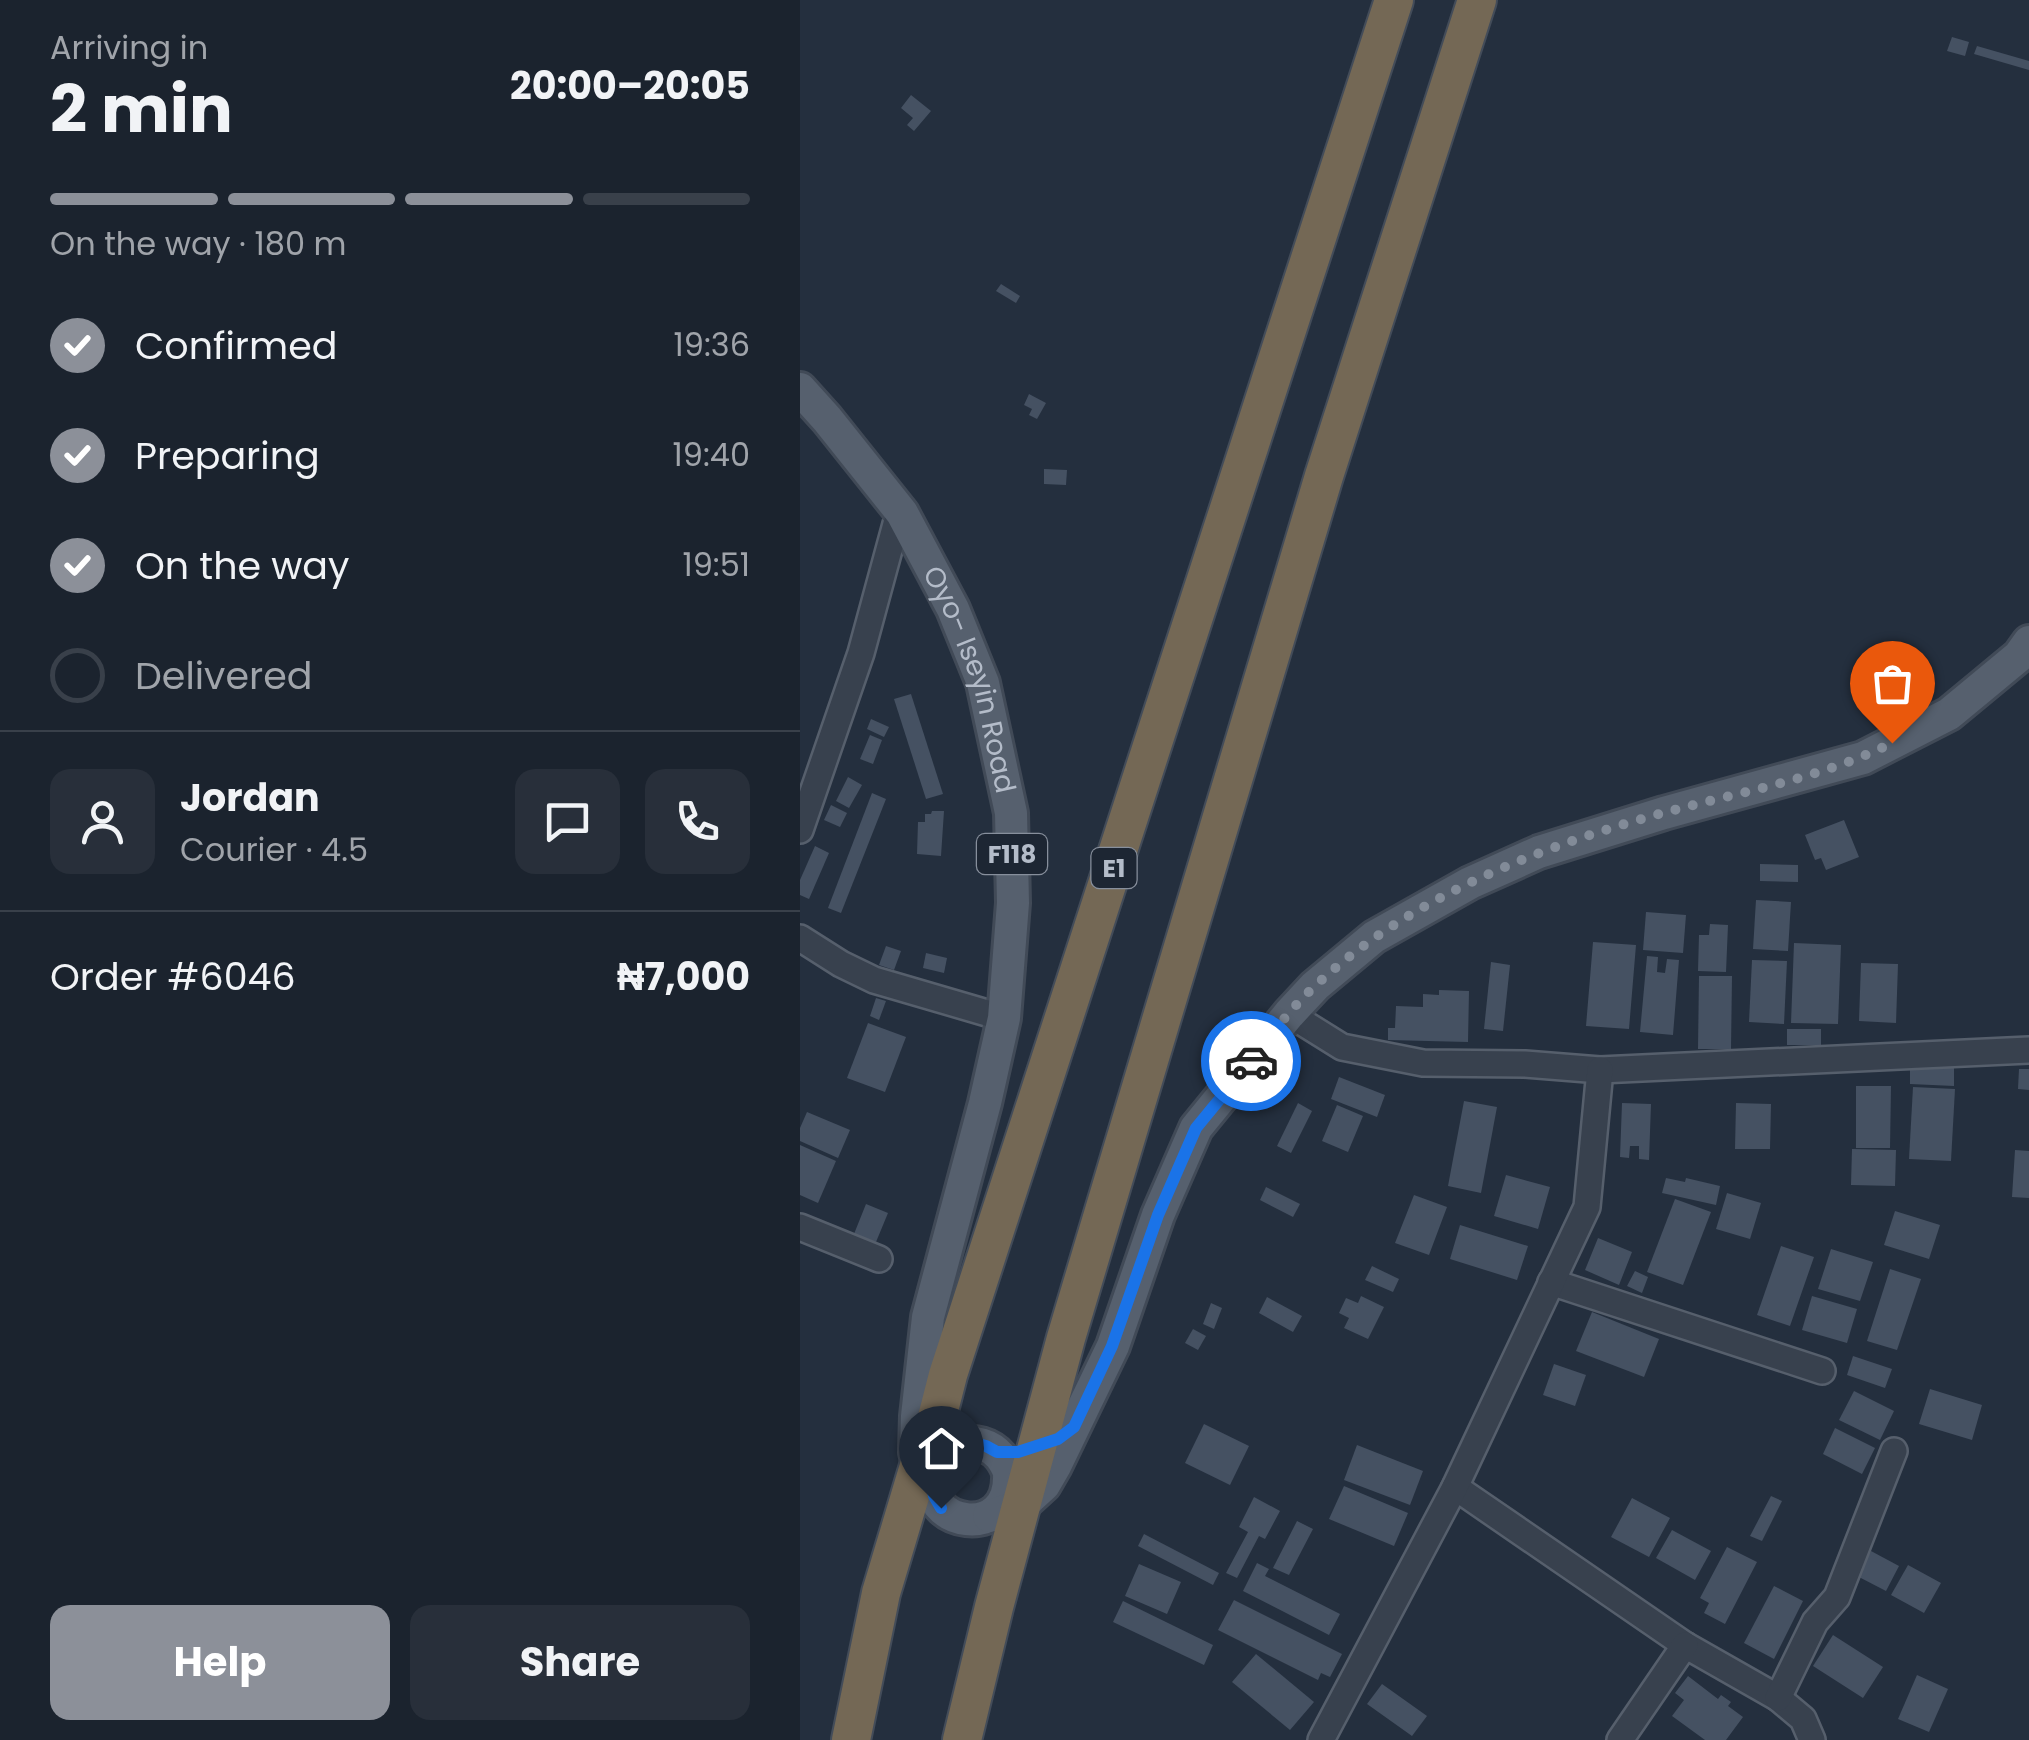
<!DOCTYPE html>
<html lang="en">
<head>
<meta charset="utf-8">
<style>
	body { margin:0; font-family:Poppins,sans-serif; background:#282f3a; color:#f1f3f6; height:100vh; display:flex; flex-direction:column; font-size:38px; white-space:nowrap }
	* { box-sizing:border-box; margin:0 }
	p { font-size:32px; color:#a0a4aa }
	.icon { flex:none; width:55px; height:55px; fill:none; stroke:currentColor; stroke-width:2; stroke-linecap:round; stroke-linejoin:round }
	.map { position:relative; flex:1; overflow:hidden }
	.drawer { display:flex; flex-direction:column; background:#1b232e; width:800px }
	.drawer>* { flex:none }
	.pin { position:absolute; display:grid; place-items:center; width:85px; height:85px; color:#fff; margin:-102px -42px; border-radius:50% 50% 50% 0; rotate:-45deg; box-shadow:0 0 10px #0007 }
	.pin .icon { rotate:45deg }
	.courier { position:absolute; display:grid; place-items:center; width:100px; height:100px; margin:-50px; border:8px solid #1a73e8; border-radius:50%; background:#fff; color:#222; box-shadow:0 2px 12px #0007 }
	.summary em { font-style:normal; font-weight:700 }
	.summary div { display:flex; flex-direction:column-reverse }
	.summary { display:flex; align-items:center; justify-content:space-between; height:170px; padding:0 50px }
	h1 { font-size:65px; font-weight:700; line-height:75px }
	.bar { display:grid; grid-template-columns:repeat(4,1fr); gap:15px 10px; align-content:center; height:120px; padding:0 50px }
	.bar i { height:12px; border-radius:8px; background:#39404a }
	.bar .active { background:#8c9099 }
	.bar p { grid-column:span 4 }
	.line { display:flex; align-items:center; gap:25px; padding:0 50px; border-top:2px solid #39404a }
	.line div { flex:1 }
	.round { display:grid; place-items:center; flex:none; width:105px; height:105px; border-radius:20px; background:#282f3a }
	ol { padding:0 50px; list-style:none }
	li { display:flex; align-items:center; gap:30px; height:110px }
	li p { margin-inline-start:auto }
	li .icon { padding:10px; border-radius:50%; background:#8c9099; color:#fff; stroke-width:4 }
	li:last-child { color:#a0a4aa }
	li i { width:55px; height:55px; border:5px solid #39404a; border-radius:50% }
	.primary-button { display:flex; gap:20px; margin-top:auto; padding:20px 50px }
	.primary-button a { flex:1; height:115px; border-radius:20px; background:#8c9099; color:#fff; font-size:40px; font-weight:700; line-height:115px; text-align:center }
	.primary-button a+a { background:#282f3a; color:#f1f3f6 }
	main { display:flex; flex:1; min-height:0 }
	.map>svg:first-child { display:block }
</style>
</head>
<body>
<main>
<section class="drawer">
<div class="summary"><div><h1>2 min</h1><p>Arriving in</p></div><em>20:00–20:05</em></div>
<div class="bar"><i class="active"></i><i class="active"></i><i class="active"></i><i></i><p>On the way · 180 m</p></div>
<ol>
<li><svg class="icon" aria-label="check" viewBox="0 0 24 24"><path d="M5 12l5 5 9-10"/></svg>Confirmed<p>19:36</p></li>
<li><svg class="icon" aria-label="check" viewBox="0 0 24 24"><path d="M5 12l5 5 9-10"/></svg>Preparing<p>19:40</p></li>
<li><svg class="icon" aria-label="check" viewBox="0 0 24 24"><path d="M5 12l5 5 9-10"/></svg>On the way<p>19:51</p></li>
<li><i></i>Delivered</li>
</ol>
<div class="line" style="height:180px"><a class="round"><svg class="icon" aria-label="person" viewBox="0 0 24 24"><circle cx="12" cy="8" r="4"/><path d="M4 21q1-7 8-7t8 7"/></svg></a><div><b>Jordan</b><p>Courier · 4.5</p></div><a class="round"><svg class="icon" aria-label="chat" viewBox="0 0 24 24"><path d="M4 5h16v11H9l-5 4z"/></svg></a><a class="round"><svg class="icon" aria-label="phone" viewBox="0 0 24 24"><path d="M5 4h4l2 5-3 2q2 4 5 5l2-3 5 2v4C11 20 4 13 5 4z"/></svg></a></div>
<div class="line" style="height:130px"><div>Order #6046</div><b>₦7,000</b></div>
<div class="primary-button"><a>Help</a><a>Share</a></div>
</section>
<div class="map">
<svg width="1229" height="1740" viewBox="0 0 1229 1740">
	<rect width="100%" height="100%" fill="#242f3e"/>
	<g fill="#455162">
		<path d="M1152,37L1169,42L1165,56L1147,51Z"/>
		<path d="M1177,46L1229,61V70L1174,54Z"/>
		<path d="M111,95L131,111L114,131L107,125L113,118L101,108Z"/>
		<path d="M201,284L220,296L216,303L196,291Z"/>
		<path d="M229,394L246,403L237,419L229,415L232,409L224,405Z"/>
		<path d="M244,469L267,470L266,485L244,484Z"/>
		<path d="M111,694L143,794L126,799L94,699Z"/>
		<path d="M71,719L89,727L84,737L67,729Z"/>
		<path d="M70,735L82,740L73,764L60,759Z"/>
		<path d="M48,777L62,785L49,808L36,801Z"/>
		<path d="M72,793L86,799L41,913L28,908Z"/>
		<path d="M31,805L47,813L40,827L24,820Z"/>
		<path d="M132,811H144L141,856L117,854L118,822H125V814H131Z"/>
		<path d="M1044,820L1059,857L1026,870L1021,858L1015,860L1005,835Z"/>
		<path d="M15,846L29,853L9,899L0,895V880Z"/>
		<path d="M960,864L998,865V882L960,881Z"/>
		<path d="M956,900L991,902L988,951L953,949Z"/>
		<path d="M846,912L886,915L883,953L843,950Z"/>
		<path d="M910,924L928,925L926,972L898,971L899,935H909Z"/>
		<path d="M793,942L836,945L829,1029L786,1026Z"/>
		<path d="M994,943L1041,945L1038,1024L991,1023Z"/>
		<path d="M86,946L101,951L94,970L79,965Z"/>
		<path d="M126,953L147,958L144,973L123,968Z"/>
		<path d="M847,956L858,957L857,972L865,973L867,959L879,960L873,1035L840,1032Z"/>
		<path d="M952,960L987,961L984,1024L949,1022Z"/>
		<path d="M691,962L710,965L703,1031L684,1029Z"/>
		<path d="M1061,963L1098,964L1096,1023L1059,1021Z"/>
		<path d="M899,976H932L931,1049H898Z"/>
		<path d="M639,990L669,991L668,1042L588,1040V1028H595L596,1006L623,1007V994L639,995Z"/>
		<path d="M76,998L86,1001L79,1020L70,1016Z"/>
		<path d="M68,1023L106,1037L85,1092L47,1078Z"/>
		<rect x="987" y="1029" width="34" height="16"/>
		<path d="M1110,1067L1154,1068V1086L1110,1084Z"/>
		<path d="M1219,1069H1229V1090L1218,1089Z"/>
		<path d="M539,1077L585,1095L577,1117L531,1099Z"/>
		<path d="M1056,1086H1091L1090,1148H1056Z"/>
		<path d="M1113,1087L1155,1089L1151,1161L1109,1159Z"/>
		<path d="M664,1101L697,1107L681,1193L648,1186Z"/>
		<path d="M498,1103L512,1111L491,1153L477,1146Z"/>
		<path d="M822,1103L851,1104L849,1160L839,1159V1146H830L829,1158L820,1157Z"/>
		<path d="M936,1103L971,1104L970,1149H935Z"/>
		<path d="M537,1105L563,1116L548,1152L522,1141Z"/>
		<path d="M7,1112L50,1130L38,1158L0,1141V1128Z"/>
		<path d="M0,1145L36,1161L18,1203L0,1195Z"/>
		<path d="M1052,1149L1096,1150L1095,1186L1051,1185Z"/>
		<path d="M1215,1150L1229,1151V1198L1212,1197Z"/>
		<path d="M706,1175L750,1187L738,1229L694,1216Z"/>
		<path d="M866,1178L885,1182L886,1178L920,1186L916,1205L862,1193Z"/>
		<path d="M466,1187L500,1204L493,1217L460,1200Z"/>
		<path d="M927,1193L961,1203L950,1239L916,1229Z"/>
		<path d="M614,1195L647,1207L629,1255L595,1243Z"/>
		<path d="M875,1199L911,1212L883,1285L847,1272Z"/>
		<path d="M66,1204L88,1213L76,1242L54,1234Z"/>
		<path d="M1095,1211L1140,1225L1129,1259L1084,1245Z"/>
		<path d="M660,1225L728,1246L717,1280L650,1259Z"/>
		<path d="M798,1238L832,1252L819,1285L785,1270Z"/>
		<path d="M981,1246L1014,1257L990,1326L957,1315Z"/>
		<path d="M1031,1249L1073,1262L1060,1301L1018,1289Z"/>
		<path d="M572,1266L599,1279L593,1292L565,1280Z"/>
		<path d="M1090,1269L1121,1279L1097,1350L1067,1341Z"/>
		<path d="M835,1271L848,1277L842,1293L827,1286Z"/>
		<path d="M561,1296L584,1307L568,1339L544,1328L549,1318L539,1313L546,1298L558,1303Z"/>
		<path d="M1012,1296L1057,1309L1047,1343L1002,1330Z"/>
		<path d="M467,1297L502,1316L493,1332L459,1313Z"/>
		<path d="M411,1303L422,1308L414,1329L403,1324Z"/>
		<path d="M792,1312L859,1339L844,1377L776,1351Z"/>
		<path d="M393,1329L406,1336L398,1350L385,1343Z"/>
		<path d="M1053,1356L1092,1369L1085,1388L1047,1375Z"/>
		<path d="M754,1364L786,1375L775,1406L743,1395Z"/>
		<path d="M1130,1389L1182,1405L1172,1440L1119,1424Z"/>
		<path d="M1054,1391L1094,1411L1080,1440L1039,1420Z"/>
		<path d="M404,1424L449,1446L430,1485L385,1463Z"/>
		<path d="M1035,1428L1075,1448L1062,1474L1023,1454Z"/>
		<path d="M557,1445L623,1471L610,1505L544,1480Z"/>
		<path d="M544,1486L608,1513L594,1546L529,1519Z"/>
		<path d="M971,1496L982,1501L962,1541L950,1536Z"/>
		<path d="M454,1497L480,1511L465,1539L459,1536L437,1578L426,1573L448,1532L439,1527Z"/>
		<path d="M832,1498L870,1518L849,1557L811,1537Z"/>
		<path d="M497,1521L513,1529L489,1575L473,1568Z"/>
		<path d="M872,1530L911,1551L895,1580L856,1558Z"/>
		<path d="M344,1534L419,1573L413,1585L338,1546Z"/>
		<path d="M927,1547L957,1562L925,1624L904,1613L909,1603L900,1598Z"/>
		<path d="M1071,1551L1099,1566L1086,1591L1057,1576Z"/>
		<path d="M457,1563L469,1569L465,1576L540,1614L529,1635L443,1591Z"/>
		<path d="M339,1564L381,1582L367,1614L325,1596Z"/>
		<path d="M1108,1565L1141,1583L1124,1613L1091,1595Z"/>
		<path d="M974,1586L1003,1601L974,1659L944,1643Z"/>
		<path d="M434,1600L542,1654L530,1677L521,1673L518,1680L418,1630Z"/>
		<path d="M323,1601L413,1645L404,1665L313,1622Z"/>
		<path d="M1033,1635L1083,1667L1063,1698L1013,1666Z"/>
		<path d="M456,1654L514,1702L490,1730L432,1682Z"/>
		<path d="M1117,1675L1148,1689L1129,1732L1098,1719Z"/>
		<path d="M888,1676L918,1699L921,1695L931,1702L928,1706L943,1717L926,1740H905L872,1716L884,1700L875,1693Z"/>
		<path d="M582,1684L627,1716L612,1736L567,1704Z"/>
	</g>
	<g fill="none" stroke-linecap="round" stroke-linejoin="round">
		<defs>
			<g id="minor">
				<path d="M0,830L61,653L96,524"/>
				<path d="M0,938L41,964L74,980L204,1018"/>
				<path d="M489,1014L542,1047L623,1063L725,1064L800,1070L1229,1050"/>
				<path d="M0,1227L79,1259"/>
				<path d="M751,1282L1022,1371"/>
				<path d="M655,1487L885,1645L978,1698L1003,1719L1012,1740"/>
				<path d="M978,1698L1015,1622L1037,1597L1094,1451"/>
				<path d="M521,1740L655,1487L787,1207L800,1070"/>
				<path d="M820,1740L885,1645"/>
			</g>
			<g id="major">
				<path id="s1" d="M0,389L27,419L102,513L153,609L183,683L211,813L213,903L204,1018L185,1103L128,1317L117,1416L116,1452L119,1466L134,1496"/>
				<path d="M209,1474C212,1543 118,1526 133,1472C141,1442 180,1433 200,1456C211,1469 215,1491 221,1506"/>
				<path d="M189,1516L221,1506L244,1485L255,1466L313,1346L358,1215L396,1128L489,1014L515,986L574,937L670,883L739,852L864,813L1063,758L1149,714L1219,656L1229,642"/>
			</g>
			<g id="highway">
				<path d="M51,1740L81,1593L119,1466L136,1422L148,1375L594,0"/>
				<path d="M162,1740L194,1607L266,1338L524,476L677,0"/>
			</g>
		</defs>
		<use href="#minor" stroke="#565f6c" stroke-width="30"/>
		<use href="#major" stroke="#414a57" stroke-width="38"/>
		<use href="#highway" stroke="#434c59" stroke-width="42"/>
		<use href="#minor" stroke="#38414e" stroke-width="25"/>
		<use href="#major" stroke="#56606e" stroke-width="32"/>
		<use href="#highway" stroke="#746855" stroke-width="38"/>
	</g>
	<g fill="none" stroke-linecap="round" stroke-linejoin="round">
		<path stroke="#828b98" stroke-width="10" stroke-dasharray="0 18" d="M451,1061C471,1035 491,1008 515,986C612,895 747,844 874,810C946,791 1024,777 1092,743"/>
		<path stroke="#1a73e8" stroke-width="12" d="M141,1508L134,1496L131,1483L133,1470L139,1458L149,1449L161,1444L174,1443L186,1446L197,1452H218L258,1439L274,1427L312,1346L358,1215L396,1128L451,1061"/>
	</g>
	<g text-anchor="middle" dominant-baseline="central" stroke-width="10" stroke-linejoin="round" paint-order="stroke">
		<g fill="#1d2633" stroke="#878f9c" stroke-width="2.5">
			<rect x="177" y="834" width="70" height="40" rx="8"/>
			<rect x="291.5" y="848" width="45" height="40" rx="8"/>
		</g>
		<g font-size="25" font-weight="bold" fill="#b4bcc9">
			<text x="212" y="854">F118</text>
			<text x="314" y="868">E1</text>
		</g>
		<g font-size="28" fill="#b4bcc9" stroke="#1d2633">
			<text stroke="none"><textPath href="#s1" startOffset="342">Oyo- Iseyin Road</textPath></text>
		</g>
	</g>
</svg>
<div class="pin" style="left:1092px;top:743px;background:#ea580c"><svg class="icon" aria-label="bag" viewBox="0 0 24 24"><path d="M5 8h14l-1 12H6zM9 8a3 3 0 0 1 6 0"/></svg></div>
<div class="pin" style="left:141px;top:1508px;background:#1f2937"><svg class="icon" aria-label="home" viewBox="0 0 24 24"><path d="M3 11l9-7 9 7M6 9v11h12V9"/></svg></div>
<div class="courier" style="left:451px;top:1061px"><svg class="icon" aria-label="car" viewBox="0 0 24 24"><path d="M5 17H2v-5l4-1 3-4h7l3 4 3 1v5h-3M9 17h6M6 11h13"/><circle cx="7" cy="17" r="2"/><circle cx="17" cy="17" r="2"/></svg></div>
</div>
</main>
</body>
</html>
